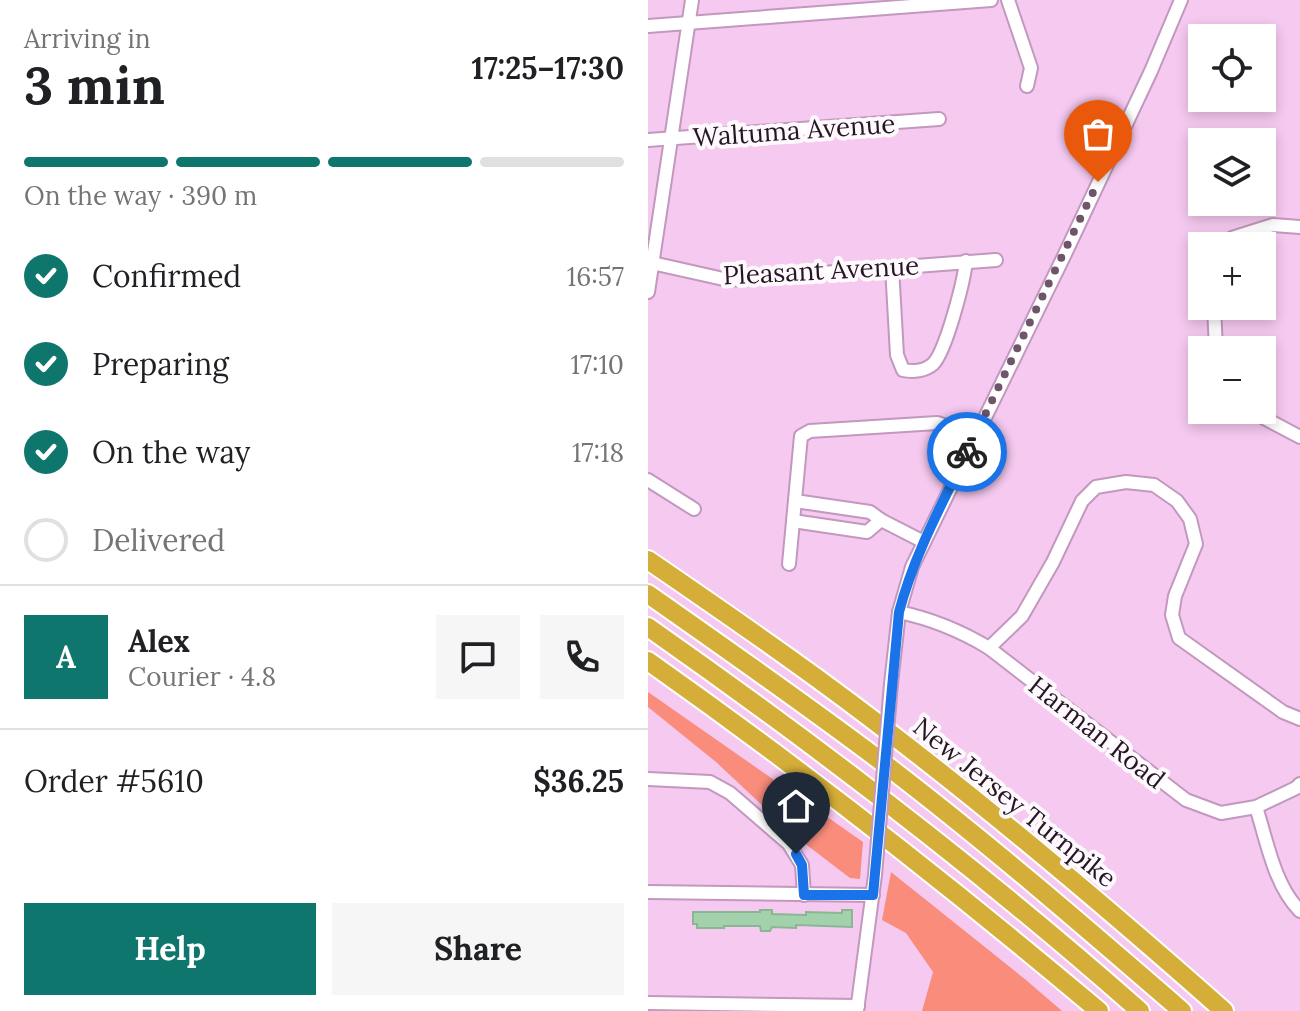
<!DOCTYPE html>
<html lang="en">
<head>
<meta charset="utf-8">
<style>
	body { margin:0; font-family:Lora,serif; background:#f6f6f6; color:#202124; height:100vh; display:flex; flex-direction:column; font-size:30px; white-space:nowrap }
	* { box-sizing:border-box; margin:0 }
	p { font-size:26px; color:#757577 }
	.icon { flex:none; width:44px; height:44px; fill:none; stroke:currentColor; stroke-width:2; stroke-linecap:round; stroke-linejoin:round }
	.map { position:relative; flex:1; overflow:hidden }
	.details { display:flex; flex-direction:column; background:#fff; width:648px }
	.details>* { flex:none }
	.fabs { position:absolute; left:540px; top:24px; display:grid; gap:16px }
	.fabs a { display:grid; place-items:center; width:88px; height:88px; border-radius:0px; background:#fff; box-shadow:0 4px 12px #0003; font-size:40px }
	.pin { position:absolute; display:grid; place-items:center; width:68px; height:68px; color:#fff; margin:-82px -34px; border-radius:50% 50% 50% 0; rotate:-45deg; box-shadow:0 0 8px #0007 }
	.pin .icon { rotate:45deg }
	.courier { position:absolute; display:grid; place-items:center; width:80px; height:80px; margin:-40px; border:6px solid #1a73e8; border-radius:50%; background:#fff; color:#222; box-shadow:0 2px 10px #0007 }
	.overview em { font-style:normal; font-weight:700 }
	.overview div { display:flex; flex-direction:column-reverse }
	.overview { display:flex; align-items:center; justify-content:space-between; height:136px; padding:0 24px }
	h1 { font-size:52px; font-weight:700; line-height:60px }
	.bar { display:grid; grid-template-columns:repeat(4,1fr); gap:12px 8px; align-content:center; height:96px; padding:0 24px }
	.bar i { height:10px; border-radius:6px; background:#e0e0e0 }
	.bar .selected { background:#0f766e }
	.bar p { grid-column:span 4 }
	.line { display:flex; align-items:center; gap:20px; padding:0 24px; border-top:2px solid #e0e0e0 }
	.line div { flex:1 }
	.round { display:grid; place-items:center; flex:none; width:84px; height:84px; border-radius:0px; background:#f6f6f6 }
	ol { padding:0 24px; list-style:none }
	li { display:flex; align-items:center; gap:24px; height:88px }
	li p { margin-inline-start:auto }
	li .icon { padding:8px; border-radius:50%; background:#0f766e; color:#fff; stroke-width:4 }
	li:last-child { color:#757577 }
	li i { width:44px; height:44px; border:4px solid #e0e0e0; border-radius:50% }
	.action { display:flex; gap:16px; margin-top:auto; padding:16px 24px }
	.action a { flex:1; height:92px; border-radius:0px; background:#0f766e; color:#fff; font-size:32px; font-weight:700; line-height:92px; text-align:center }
	.action a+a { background:#f6f6f6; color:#202124 }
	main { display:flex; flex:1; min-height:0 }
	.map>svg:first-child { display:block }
</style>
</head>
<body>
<main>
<section class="details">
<div class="overview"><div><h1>3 min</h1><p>Arriving in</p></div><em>17:25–17:30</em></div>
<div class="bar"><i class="selected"></i><i class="selected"></i><i class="selected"></i><i></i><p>On the way · 390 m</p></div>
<ol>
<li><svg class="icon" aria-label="check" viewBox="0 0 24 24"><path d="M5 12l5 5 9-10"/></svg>Confirmed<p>16:57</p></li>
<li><svg class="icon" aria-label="check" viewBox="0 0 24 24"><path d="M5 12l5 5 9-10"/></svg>Preparing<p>17:10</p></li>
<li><svg class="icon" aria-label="check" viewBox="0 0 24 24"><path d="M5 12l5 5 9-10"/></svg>On the way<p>17:18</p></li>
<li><i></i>Delivered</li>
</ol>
<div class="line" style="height:144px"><b class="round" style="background:#0f766e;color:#fff">A</b><div><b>Alex</b><p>Courier · 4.8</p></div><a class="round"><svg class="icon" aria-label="chat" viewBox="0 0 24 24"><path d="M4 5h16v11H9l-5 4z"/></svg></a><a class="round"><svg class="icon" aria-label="phone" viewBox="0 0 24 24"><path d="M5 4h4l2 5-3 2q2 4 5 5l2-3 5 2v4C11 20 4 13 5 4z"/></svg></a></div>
<div class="line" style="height:104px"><div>Order #5610</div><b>$36.25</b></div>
<div class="action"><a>Help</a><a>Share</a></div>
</section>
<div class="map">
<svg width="652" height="1011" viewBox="0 0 652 1011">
	<rect width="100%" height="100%" fill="#f6c9f0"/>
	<g fill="#fa8c7b">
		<path d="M0,692L215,842L212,879L202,878L147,836L68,762L0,707Z"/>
		<path d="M243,872L378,980L414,1011H274L285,972L258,933L234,920Z"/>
	</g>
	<path fill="#a3d1ab" stroke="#8ab793" stroke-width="2" d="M112,910H124V914L158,915V912L194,913V910H204V927L148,925V928L124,927L122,931H113L112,926H76V928H49V924H45V912H112Z"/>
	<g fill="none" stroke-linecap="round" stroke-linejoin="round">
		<defs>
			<g id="minor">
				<path d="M360,0L383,68L379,86"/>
				<path d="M0,26L343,0"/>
				<path d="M0,140L291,119"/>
				<path d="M579,246L584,238L625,225L652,227"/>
				<path d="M0,262L80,280L348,260"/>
				<path d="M244,267L249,355L255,370C265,372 277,371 285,364C298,351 316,281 318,261"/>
				<path d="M0,292L44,0"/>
				<path d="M566,306L568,350"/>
				<path d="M601,410L652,437"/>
				<path d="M0,480L46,509"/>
				<path d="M147,501L222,512L233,520L276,542"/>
				<path d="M145,521L219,532L233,520"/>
				<path d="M141,564L153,436L162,431L289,423L327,434"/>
				<path d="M251,612C284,619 313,631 341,648L538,800L573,813L608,807L648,788L652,784"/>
				<path d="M341,648L374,616L405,562L434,501L448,487L478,482L506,485L529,501L542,519L548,544L527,596L524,615L531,638L635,712L652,719"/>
				<path d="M243,684L251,612L264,567L417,254L503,71L533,0"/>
				<path d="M0,779L62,782L82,793L141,844L154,865L156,895"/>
				<path d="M608,807C619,841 626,885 652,911"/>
				<path d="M0,892L225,895"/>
				<path d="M0,1003L210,1006"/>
				<path d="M209,1011L227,875"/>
			</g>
			<g id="highway">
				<path d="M0,560C57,599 114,638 170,679C311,782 445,895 576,1011"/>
				<path d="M0,594C80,650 160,706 238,765C340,843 437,927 534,1011"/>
				<path d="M0,627C171,747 336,873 492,1011"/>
				<path d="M0,661C156,771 305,888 451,1011"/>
			</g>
		</defs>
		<use href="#minor" stroke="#c298be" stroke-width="16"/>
		<use href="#highway" stroke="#fff" stroke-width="22"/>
		<use href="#minor" stroke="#fff" stroke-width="12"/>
		<use href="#highway" stroke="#d4ae38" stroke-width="18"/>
		<defs>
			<path id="minor-bridge" d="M227,875L243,684"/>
		</defs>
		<use href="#minor-bridge" stroke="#c298be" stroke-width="16" stroke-linecap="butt"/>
		<use href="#minor-bridge" stroke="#fff" stroke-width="12"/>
	</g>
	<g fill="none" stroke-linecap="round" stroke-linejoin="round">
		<path stroke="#6e556b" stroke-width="8" stroke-dasharray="0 14.4" d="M319,452L450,182"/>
		<path stroke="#1a73e8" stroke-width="10" d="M148,854L154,865L156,895H225L251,612C266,555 294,504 319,452"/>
	</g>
	<g text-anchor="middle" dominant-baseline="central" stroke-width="8" stroke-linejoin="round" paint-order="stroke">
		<g font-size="26" fill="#251624" stroke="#fef9fd">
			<text transform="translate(146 130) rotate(-4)">Waltuma Avenue</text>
			<text transform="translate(173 270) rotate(-3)">Pleasant Avenue</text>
			<text transform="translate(449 732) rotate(38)">Harman Road</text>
			<text transform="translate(367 802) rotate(39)">New Jersey Turnpike</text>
		</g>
	</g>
</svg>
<div class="fabs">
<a><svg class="icon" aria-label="locate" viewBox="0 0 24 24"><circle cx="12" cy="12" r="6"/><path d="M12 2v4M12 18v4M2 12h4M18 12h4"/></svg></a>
<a><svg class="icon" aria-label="layers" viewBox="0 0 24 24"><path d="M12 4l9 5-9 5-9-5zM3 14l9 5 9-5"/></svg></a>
<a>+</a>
<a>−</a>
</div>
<div class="pin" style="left:450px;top:182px;background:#ea580c"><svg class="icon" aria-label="bag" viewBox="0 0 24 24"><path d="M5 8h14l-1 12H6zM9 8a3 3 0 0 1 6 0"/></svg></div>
<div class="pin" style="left:148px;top:854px;background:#1f2937"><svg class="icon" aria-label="home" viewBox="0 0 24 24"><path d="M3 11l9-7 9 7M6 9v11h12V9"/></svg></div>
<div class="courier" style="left:319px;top:452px"><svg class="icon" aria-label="bike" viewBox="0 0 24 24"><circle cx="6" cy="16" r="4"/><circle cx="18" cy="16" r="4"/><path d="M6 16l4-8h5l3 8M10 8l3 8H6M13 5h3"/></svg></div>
</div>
</main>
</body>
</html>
